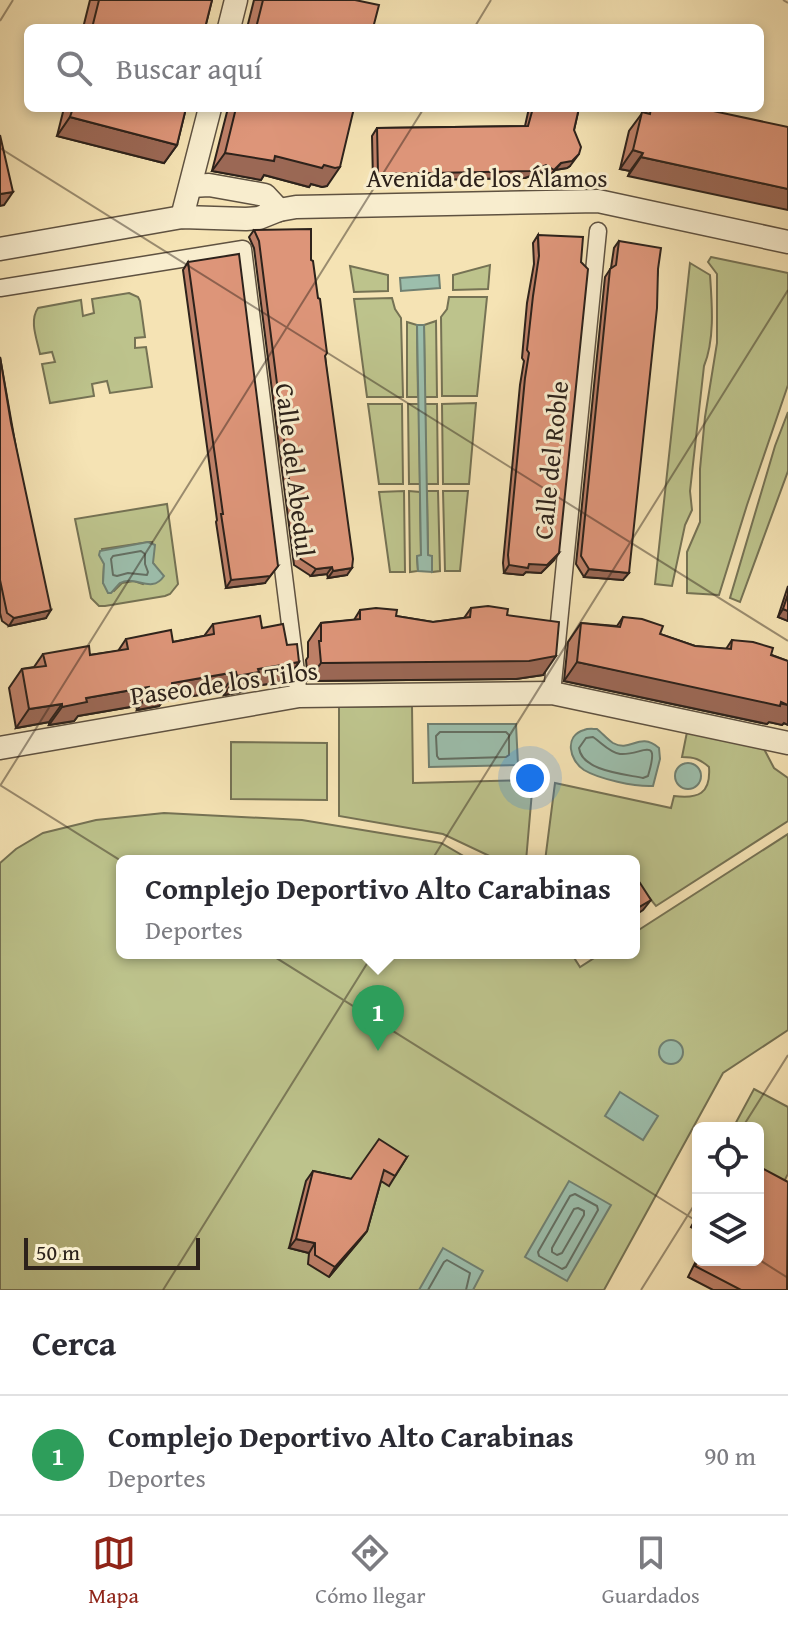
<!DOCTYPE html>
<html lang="es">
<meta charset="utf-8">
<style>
body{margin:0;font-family:"Gentium Book Plus",serif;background:#f2f2f3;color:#2b2b33}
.controls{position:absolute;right:24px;bottom:24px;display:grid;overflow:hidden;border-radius:12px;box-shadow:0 4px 12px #0003}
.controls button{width:72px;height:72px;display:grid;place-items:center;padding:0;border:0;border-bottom:2px solid #e1e1e2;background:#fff;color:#2b2b33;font:40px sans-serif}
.scale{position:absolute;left:24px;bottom:20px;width:176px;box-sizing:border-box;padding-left:8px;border:4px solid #2d221b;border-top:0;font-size:22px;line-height:28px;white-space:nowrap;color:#2d221b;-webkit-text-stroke:6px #f8edce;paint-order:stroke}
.you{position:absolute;left:530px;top:778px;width:28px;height:28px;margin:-20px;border:6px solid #fff;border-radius:50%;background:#1a73e8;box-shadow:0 0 0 12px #1a73e833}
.badge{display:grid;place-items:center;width:52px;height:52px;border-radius:50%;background:#8f2418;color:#fff;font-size:26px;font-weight:700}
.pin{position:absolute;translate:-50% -66px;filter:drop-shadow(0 2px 4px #0008)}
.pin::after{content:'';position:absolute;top:42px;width:28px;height:24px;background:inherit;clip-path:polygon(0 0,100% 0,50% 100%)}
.popup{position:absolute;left:116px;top:855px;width:524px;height:104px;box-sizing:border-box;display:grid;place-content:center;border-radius:12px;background:#fff;filter:drop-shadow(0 2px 6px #0005);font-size:26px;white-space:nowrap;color:#7c7c81}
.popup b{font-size:30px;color:#2b2b33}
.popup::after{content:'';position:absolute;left:50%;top:100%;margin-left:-16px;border:16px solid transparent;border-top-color:#fff}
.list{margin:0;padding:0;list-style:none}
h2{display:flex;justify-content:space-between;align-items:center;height:104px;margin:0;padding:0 32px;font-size:34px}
h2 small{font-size:26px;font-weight:400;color:#7c7c81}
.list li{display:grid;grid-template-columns:52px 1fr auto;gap:24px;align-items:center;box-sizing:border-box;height:120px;padding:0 32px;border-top:2px solid #e1e1e2}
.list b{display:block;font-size:30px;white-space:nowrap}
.list p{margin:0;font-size:26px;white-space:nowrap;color:#7c7c81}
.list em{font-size:26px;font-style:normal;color:#7c7c81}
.icon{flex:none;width:44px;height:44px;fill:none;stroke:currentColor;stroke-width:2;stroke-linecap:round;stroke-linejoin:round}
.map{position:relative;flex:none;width:788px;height:1290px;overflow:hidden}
.search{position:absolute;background:#fff;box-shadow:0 4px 12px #0003;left:24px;right:24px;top:24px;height:88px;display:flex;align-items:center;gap:20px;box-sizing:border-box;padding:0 28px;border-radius:12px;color:#7c7c81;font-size:30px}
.sheet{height:224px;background:#fff}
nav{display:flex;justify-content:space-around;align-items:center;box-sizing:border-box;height:112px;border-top:2px solid #e1e1e2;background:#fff;font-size:22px;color:#7c7c81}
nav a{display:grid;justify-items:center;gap:4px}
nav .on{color:#8f2418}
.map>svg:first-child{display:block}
.green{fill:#bdc38c;stroke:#757254;stroke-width:2;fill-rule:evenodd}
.water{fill:#9cbeac;stroke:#708072;stroke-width:2}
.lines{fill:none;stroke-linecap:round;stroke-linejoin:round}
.shore{stroke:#647064;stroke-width:2}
.pedestrian-casing{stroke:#5f5241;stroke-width:19}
.minor-casing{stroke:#5f5241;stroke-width:25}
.pedestrian{stroke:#f8edce;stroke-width:16}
.minor{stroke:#f8edce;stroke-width:22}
.wall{fill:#be8068;stroke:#2d221b;stroke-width:2}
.shaded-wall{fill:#9b6855;stroke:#2d221b;stroke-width:2}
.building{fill:#dd9579;stroke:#2d221b;stroke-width:2}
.ticks{fill:none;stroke:#2d221b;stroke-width:2;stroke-opacity:0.45}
.labels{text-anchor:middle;stroke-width:6;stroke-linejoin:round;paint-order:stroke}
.street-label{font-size:26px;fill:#2d221b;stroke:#f8edce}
</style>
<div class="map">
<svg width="788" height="1290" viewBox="0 0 788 1290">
<rect width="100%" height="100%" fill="#f5e3b4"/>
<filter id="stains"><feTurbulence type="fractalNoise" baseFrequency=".0025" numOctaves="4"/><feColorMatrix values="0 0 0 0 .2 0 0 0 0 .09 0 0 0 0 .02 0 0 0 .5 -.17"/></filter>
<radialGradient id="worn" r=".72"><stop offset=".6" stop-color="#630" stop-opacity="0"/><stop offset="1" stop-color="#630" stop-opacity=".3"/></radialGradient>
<g class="green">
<path d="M 711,257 L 788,273 L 788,385 L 747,505 L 719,595 L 687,593 L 687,552 L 700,522 L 700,469 L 705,417 L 717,343 L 717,274 L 708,262 Z"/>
<path d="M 690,263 L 710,275 C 712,304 715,339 704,366 L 690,491 L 692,510 L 685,525 L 672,586 L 655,584 Z"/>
<path d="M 490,265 L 488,289 L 453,290 L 453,275 Z"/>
<path d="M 350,266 L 388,275 L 388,291 L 354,292 Z"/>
<path d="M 129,293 L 138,297 L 140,301 L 145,337 L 135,338 L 135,348 L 146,347 L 152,387 L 110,393 L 107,381 L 92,384 L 94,396 L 50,403 L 42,364 L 55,362 L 52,352 L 40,354 C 37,339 29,321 38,308 L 81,300 L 83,316 L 94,313 L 92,299 Z"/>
<path d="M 449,297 L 487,297 L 477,396 L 442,396 L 441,317 L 447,309 Z"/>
<path d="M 392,298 L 395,309 L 401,318 L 403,397 L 367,397 L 354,299 Z"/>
<path d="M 436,321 L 437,397 L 425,397 L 424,325 Z"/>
<path d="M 407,322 L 417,325 L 418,397 L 407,397 Z"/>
<path d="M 476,403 L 469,484 L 443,484 L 442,404 Z"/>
<path d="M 368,404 L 402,404 L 403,484 L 379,484 Z"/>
<path d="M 408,404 L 419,404 L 420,484 L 409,484 Z"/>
<path d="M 425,404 L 437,404 L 438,484 L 426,484 Z"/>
<path d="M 788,412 L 788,471 L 740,602 L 730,598 L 775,446 Z"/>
<path d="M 404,491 L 405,572 L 390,572 L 379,492 Z"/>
<path d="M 409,491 L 420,492 L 421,556 L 417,557 L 418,571 L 410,572 Z"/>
<path d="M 427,491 L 438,491 L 440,571 L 432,572 L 432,556 L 428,556 Z"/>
<path d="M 443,491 L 468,491 L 460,571 L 445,571 Z"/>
<path d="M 167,504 L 178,584 L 170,594 L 165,596 L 105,606 L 99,606 L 91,598 L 75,519 ZM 149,542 L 152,542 L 153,563 L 158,570 L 143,584 L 134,581 L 122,583 L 114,591 L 103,583 L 104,564 L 102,549 Z"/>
<path d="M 412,706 L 413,783 L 533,780 L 526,861 L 500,861 L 443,834 L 339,816 L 339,707 Z"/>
<path d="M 687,732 L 764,749 L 774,768 L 788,778 L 788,821 L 656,906 L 638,884 L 634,883 L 634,861 L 545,861 L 555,783 L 671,808 L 674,796 C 698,799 711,794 709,767 C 700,759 694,757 682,757 Z"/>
<path d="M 231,742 L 327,743 L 327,800 L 231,799 Z"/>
<path d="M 164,813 L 302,820 L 441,843 L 472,861 L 122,861 L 122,953 L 571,953 L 580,967 L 602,953 L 634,953 L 634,933 L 788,834 L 788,1030 L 723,1073 L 604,1290 L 0,1290 L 0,863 L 16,849 L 43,833 L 96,820 Z"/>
<path d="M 754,1089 L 788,1107 L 788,1174 L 781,1187 L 758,1175 L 758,1128 L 733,1128 Z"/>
</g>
<g class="water">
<path d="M 439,275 L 440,288 L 401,291 L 400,278 Z"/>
<path d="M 417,325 L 424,325 L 428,555 L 432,556 L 432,572 L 418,571 L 417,556 L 421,555 Z"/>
<path d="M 148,542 L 155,545 L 153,563 L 164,576 C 151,595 135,574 120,583 C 117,586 114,590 111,593 L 108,593 L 103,583 L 104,564 L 99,555 L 100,551 Z"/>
<path d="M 428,724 L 516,724 L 518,765 L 429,767 Z"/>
<path d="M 597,729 C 602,733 608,740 613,743 C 631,753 639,731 659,748 L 660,759 L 653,786 C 635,787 599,779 584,770 C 569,760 564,736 584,730 C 588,728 593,729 597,729 Z"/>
<circle cx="688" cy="776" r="13"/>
<circle cx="671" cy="1052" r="12"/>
<path d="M 620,1092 L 658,1116 L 643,1140 L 605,1116 Z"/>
<path d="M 569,1181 L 611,1205 L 567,1281 L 525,1257 Z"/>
<path d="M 443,1248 L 483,1271 L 473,1290 L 419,1290 Z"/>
</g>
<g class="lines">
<g class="shore">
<path d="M 141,551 L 145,554 L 145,564 L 148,572 L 147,575 L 128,573 L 117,576 L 113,575 L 111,559 L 113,556 Z"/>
<path d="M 440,732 L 506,732 L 509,735 L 509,755 L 506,757 L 439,759 L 437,756 L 436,736 Z"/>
<path d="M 593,737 C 602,743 609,752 620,754 C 642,756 661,733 648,776 L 643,778 C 624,774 582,771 579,748 L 586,738 Z"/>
<path d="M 575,1194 L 597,1206 L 598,1210 L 566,1267 L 562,1269 L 539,1256 L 538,1252 L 570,1196 Z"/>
<path d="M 578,1208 L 584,1211 L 584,1215 L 562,1253 L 557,1255 L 552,1252 L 552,1248 L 574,1209 Z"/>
<path d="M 428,1290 L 444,1262 L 447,1260 L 470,1273 L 466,1290"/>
</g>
<g class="pedestrian-casing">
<g id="pedestrian">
<path d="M 0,288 L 243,249 L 299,696"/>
<path d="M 552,693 L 598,231"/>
</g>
</g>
<g class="minor-casing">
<g id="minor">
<path d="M 229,28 L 236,0"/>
<path d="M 191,186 L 209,185 L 265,195 L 279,210"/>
<path d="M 182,217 L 210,108"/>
<path d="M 0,249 L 182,217 L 246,219 L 259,218 L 279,210 L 296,207 L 598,201 L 788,242"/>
<path d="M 0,748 L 299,696 L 552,693 L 788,743"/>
</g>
</g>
<use href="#pedestrian" class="pedestrian"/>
<use href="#minor" class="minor"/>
</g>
<g class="wall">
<path d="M 90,0 L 212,0 L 205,28 L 83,28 Z"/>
<path d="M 254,0 L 355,0 L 373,28 L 247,28 Z"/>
<path d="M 64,108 L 186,108 L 177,145 L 164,163 L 57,136 Z"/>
<path d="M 228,108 L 354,108 L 327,186 L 322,187 L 311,184 L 309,187 L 264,175 L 261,180 L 212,171 Z"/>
<path d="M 529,108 L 579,108 L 574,130 L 570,166 L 567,168 L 555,170 L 548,178 L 541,172 L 525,178 L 373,181 L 372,136 L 377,128 L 525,126 Z"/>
<path d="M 646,108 L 708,108 L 628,176 L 630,171 L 620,169 L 629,131 Z"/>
<path d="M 254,230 L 311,260 L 325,356 L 347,575 L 328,578 L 327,574 L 311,576 L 294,565 L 254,248 L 249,237 Z"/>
<path d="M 538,235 L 554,560 L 541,573 L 526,572 L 523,575 L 504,573 L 503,563 L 520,385 L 524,361 L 522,358 L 527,303 L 534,264 L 533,243 Z"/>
<path d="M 619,241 L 658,269 L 623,580 L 584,577 L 576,564 L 605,277 L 611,268 L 614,248 Z"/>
<path d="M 188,262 L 265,583 L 226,588 L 216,522 L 217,520 L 183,270 Z"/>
<path d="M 0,357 L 46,618 L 9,626 L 2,621 L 0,613 Z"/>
<path d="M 788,586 L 788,621 L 778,617 Z"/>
<path d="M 471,608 L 507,615 L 543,675 L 516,679 L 308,681 L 306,660 L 308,657 L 308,642 L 321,623 L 354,620 L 360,610 L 433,622 L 464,618 Z"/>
<path d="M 623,617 L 660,634 L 695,646 L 726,649 L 732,640 L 788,661 L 788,725 L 784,723 L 782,725 L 769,722 L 767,724 L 564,681 L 568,642 L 581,623 L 617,626 Z"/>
<path d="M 213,624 L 262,628 L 287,645 L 299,662 L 286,681 L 249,687 L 246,691 L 224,695 L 223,691 L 163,701 L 159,706 L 137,710 L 136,706 L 78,716 L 74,721 L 49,725 L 49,722 L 16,728 L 9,688 L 22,669 L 34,667 L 43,654 L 90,655 L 118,651 L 126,639 L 173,642 L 204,636 Z"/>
<path d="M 407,1157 L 389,1186 L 381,1181 L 367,1231 L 329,1277 L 308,1264 L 309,1253 L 289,1248 L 306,1181 L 313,1171 L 351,1179 Z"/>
<path d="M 788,1182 L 788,1290 L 713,1290 L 688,1277 L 698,1257 L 698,1260 Z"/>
<path d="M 698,1214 L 698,1231 L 691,1227 Z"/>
</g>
<g class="shaded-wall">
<path d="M 70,117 L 177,145 L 164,163 L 57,136 Z"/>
<path d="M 633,150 L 643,153 L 630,171 L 620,169 Z"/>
<path d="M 225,153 L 275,156 L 340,167 L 327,186 L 322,187 L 311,184 L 309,187 L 264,175 L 261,180 L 212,171 Z"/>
<path d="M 579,154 L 570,166 L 567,168 L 555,170 L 548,178 L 561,163 Z"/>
<path d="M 641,157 L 788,189 L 788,210 L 628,176 Z"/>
<path d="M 546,165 L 541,172 L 525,178 L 373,181 L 378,174 Z"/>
<path d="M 13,192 L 4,205 L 0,206 L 0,194 Z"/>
<path d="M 559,553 L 554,560 L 541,573 L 526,572 L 523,575 L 504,573 L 509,565 L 529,564 Z"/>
<path d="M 278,566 L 265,583 L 226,588 L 231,580 Z"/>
<path d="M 332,567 L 327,574 L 311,576 L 316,569 Z"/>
<path d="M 352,568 L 347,575 L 328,578 L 333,571 Z"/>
<path d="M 589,569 L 629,573 L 623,580 L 584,577 Z"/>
<path d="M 783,609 L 788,611 L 788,621 L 778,617 Z"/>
<path d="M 51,610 L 46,618 L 9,626 L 14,618 Z"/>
<path d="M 556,656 L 543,675 L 516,679 L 308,681 L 321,663 Z"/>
<path d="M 299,662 L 286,681 L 249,687 L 246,691 L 224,695 L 237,676 L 258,669 Z"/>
<path d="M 577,662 L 788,705 L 788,725 L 784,723 L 782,725 L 769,722 L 767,724 L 564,681 Z"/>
<path d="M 236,672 L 223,691 L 163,701 L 159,706 L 137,710 L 150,691 L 172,683 Z"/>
<path d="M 149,687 L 136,706 L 78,716 L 74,721 L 49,725 L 62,707 L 86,698 Z"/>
<path d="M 62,704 L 49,722 L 16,728 L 29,709 Z"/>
<path d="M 651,900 L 643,910 L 634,916 L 634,910 Z"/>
<path d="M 367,1231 L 360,1240 L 329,1277 L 335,1267 Z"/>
<path d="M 296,1239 L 315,1243 L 309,1253 L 289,1248 Z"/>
</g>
<g class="building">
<path d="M 99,0 L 212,0 L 205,28 L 92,28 Z"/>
<path d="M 263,0 L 355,0 L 379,5 L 373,28 L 256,28 Z"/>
<path d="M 73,108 L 186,108 L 177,145 L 70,117 Z"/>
<path d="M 236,108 L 354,108 L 340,167 L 335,168 L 324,165 L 322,168 L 275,156 L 274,161 L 225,153 Z"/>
<path d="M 533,108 L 579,108 L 574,130 L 581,147 L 579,154 L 572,161 L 561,163 L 554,170 L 546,165 L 530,171 L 378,174 L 377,128 L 528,126 Z"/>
<path d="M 651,108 L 708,108 L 713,109 L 713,111 L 788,127 L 788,189 L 641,157 L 643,153 L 633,150 L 642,112 L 650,114 Z"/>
<path d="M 0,135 L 13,192 L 0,194 Z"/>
<path d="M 311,229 L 311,260 L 313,261 L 318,298 L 320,299 L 327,353 L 325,356 L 353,559 L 352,568 L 333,571 L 332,567 L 316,569 L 299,558 L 259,241 L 254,230 Z"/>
<path d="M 538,235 L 583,237 L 581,262 L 588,269 L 559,553 L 547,565 L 529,564 L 528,568 L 509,565 L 508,555 L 525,378 L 529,353 L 527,350 L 533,296 L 539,256 Z"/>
<path d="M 619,241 L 661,248 L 658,269 L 657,308 L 629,573 L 589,569 L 581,556 L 610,269 L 616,265 Z"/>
<path d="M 239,254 L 278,566 L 270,576 L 231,580 L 221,514 L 223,514 L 188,262 Z"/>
<path d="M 0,357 L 11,423 L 51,610 L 14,618 L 7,613 L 0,580 Z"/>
<path d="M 788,594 L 788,611 L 783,609 Z"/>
<path d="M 488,606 L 508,609 L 507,615 L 559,622 L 556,656 L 529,661 L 321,663 L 319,641 L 321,641 L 321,623 L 360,619 L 360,610 L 376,608 L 397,610 L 396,616 L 433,622 L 470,617 L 471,608 Z"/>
<path d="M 260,616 L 262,628 L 283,624 L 287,645 L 297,644 L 299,662 L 258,669 L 259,672 L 237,676 L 236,672 L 172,683 L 172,687 L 150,691 L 149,687 L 86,698 L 87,702 L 62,707 L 62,704 L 29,709 L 22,669 L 46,666 L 43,654 L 89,646 L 90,655 L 128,649 L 126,639 L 171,630 L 173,642 L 214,634 L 213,624 Z"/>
<path d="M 623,617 L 642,619 L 663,626 L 660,634 L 695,646 L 731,649 L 732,640 L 753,642 L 773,648 L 771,655 L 788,661 L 788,705 L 781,702 L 780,706 L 577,662 L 581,623 L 620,627 Z"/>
<path d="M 640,883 L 651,900 L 634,910 L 634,887 Z"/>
<path d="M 379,1139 L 407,1157 L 395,1176 L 384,1170 L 367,1231 L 335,1267 L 315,1255 L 315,1243 L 296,1239 L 313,1171 L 351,1179 Z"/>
<path d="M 758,1166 L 788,1182 L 787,1290 L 741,1290 L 695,1266 L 698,1260 L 758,1260 Z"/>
</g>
<path class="ticks" d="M 783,0 L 788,3M 0,21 L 13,0M 474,28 L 491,0M 0,148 L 788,641M 0,785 L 698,1222M 0,786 L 424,108M 742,1128 L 788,1055M 758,1259 L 788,1278M 163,1290 L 788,290M 641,1290 L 698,1199"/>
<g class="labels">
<g class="street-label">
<text x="487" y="187">Avenida de los Álamos</text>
<text transform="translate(551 460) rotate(-84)" y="9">Calle del Roble</text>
<text transform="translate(295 470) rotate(83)" y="9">Calle del Abedul</text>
<text transform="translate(224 683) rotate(-8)" y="9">Paseo de los Tilos</text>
</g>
</g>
<rect width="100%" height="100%" filter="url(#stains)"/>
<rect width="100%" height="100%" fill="url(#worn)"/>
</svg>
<div class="controls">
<button><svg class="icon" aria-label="locate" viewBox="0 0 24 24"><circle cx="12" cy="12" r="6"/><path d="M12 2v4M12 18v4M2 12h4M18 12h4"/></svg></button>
<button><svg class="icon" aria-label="layers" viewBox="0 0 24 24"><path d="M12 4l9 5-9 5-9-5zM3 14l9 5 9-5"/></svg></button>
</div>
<div class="scale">50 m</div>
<div class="you"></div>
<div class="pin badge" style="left:378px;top:1051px;background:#2e9e5b">1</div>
<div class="popup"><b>Complejo Deportivo Alto Carabinas</b>Deportes</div>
<div class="search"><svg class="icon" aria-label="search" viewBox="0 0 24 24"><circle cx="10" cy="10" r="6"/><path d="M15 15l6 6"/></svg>Buscar aquí</div>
</div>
<section class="sheet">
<h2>Cerca<small></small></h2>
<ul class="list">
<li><span class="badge" style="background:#2e9e5b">1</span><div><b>Complejo Deportivo Alto Carabinas</b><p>Deportes</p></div><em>90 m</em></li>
</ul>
</section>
<nav>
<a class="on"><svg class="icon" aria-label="map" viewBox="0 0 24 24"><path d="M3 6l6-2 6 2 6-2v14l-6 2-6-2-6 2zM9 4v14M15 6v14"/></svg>Mapa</a>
<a><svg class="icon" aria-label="directions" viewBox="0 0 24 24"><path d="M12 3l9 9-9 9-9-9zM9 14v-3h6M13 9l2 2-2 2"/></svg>Cómo llegar</a>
<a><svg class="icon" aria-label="saved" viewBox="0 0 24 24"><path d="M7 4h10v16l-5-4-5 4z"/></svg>Guardados</a>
</nav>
